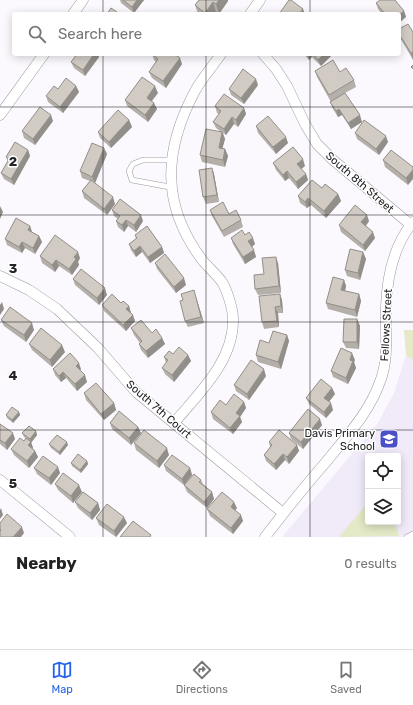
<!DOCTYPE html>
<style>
body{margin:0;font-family:Rubik,sans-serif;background:#f2f2f2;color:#222}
.controls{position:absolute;right:12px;bottom:12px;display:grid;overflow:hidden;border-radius:4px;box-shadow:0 2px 10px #0003}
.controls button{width:36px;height:36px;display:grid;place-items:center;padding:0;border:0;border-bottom:1px solid #e0e0e0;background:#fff;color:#222;font:20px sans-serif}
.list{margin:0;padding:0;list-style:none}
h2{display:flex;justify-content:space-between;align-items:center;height:52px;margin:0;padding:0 16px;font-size:17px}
h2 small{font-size:13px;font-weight:400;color:#767676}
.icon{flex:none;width:22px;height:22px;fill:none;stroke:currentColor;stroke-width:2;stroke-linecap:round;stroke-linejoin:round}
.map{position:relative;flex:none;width:413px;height:537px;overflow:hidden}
.search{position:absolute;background:#fff;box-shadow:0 2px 10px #0003;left:12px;right:12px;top:12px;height:44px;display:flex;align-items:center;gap:10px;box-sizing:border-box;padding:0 14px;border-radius:4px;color:#767676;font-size:15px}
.sheet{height:112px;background:#fff}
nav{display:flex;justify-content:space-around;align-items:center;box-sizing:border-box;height:56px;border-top:1px solid #e0e0e0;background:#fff;font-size:11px;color:#767676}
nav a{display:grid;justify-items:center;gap:2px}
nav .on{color:#2563eb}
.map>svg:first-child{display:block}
.built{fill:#f0eaf9;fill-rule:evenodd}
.green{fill:#e4e9c8}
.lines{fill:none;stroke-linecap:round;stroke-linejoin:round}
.lane-casing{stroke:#9b989f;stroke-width:6}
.street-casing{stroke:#9b989f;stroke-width:11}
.lane{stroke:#fff;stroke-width:5}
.street{stroke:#fff;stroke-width:10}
.wall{fill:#b4afa9}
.shaded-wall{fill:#928e89}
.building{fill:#d1cbc4;stroke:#928e89}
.grid{fill:none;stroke:#232225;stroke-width:1;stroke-opacity:0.55}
.labels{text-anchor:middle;stroke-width:3;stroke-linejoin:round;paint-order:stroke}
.street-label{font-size:11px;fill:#232225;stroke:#fff}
.poi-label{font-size:11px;fill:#232225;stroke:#fff;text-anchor:end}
.grid-label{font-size:13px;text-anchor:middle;font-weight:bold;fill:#232225;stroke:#fff;stroke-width:3;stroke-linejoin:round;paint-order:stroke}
</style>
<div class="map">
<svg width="413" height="537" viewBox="0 0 413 537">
<rect width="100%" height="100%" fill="#fbf9fe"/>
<path class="built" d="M 406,355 L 413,360 L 413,537 L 282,537 L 378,423 L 394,393 ZM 368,456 L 398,456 L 398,522 L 368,522 Z"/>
<g class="green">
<path d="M 404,330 L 413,330 L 413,360 L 406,355 Z"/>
<path d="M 365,506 L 368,506 L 368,522 L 395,522 L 399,536 L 339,537 Z"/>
</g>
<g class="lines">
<g class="lane-casing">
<g id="lane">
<path d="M 170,187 L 132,180 L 129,171 L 133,164 L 143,160 L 171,160"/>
<path d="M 407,537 L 413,534"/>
</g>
</g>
<g class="street-casing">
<g id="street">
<path d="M 73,14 L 83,0"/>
<path d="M 250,14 L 260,0"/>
<path d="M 263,54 L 276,69 L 287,86 L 305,124 L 317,144 L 333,160 L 411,225"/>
<path d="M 0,115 L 44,54"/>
<path d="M 0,276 L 29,290 L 57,309 L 98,348 L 136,392 L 283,513"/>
<path d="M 174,423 C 199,393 234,361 233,319 C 233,309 227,290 222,282 C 216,274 209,268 203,261 C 161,206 163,151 195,91 C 202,78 213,66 221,54"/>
<path d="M 0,480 L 70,537"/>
<path d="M 265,537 C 285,511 305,486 326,462 C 347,436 370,412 381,379 C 389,356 385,332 386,307 C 387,278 394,245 413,222"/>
</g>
</g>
<use href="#lane" class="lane"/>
<use href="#street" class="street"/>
</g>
<g class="wall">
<path d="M 120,0 L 144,0 L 134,13 L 121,3 Z"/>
<path d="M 199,0 L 228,0 L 228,1 L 219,14 L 216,12 L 214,14 L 198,14 L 195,5 Z"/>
<path d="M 376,3 L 404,11 L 406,17 L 399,14 L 382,14 L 378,9 Z"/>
<path d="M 399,29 L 413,32 L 413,60 L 399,36 Z"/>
<path d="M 77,54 L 98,54 L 99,57 L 85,76 L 74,68 L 71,62 Z"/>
<path d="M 152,54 L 182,64 L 166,88 L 152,78 L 149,72 L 156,62 L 154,60 Z"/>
<path d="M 304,54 L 333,54 L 321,66 L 312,57 L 309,60 Z"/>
<path d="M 315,71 L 340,72 L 354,80 L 356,87 L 345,93 L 362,122 L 351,129 L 342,115 L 338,117 L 333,109 L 330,102 L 331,102 L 317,77 Z"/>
<path d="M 258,85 L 244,104 L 231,95 L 229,89 Z"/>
<path d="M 76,86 L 79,92 L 63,113 L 48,102 L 46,96 L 58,89 Z"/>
<path d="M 158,93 L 152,101 L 157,109 L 148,122 L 127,106 L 125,100 Z"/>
<path d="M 215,106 L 244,108 L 246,114 L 238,127 L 234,124 L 226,135 L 223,133 L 225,139 L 222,148 L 225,149 L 228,156 L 225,167 L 202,162 L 200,155 L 221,132 L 216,128 L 213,122 L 219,114 L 217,113 Z"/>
<path d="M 129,120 L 132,127 L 111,148 L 100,138 L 98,132 Z"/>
<path d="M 53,121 L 35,145 L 24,138 L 22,131 Z"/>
<path d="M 256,126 L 288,143 L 276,154 L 258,133 Z"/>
<path d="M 355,133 L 388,142 L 379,155 L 357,139 Z"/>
<path d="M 104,148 L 107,154 L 95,183 L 115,204 L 107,215 L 84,198 L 82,191 L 90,181 L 82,178 L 80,171 Z"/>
<path d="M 28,150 L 30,156 L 14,185 L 4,179 L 1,173 L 8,162 L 6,157 Z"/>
<path d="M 383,160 L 413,167 L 408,185 L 385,167 Z"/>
<path d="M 273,163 L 305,166 L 301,169 L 306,174 L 308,180 L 298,189 L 289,178 L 285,181 L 276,170 Z"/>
<path d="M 212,168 L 214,174 L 219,202 L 206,204 L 203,197 Z"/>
<path d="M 322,188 L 338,194 L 341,201 L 326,218 L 311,205 L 307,208 L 300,203 L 298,196 Z"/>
<path d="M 112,210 L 143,221 L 136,232 L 128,226 L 124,232 L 118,227 L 116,221 L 118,219 L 114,216 Z"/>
<path d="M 210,210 L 229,214 L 241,220 L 243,227 L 224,237 L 212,216 Z"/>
<path d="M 369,221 L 366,226 L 375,238 L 365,251 L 341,232 L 339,225 Z"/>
<path d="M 30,226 L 32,232 L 39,236 L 42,242 L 35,254 L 25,248 L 22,253 L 7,245 L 5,239 Z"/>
<path d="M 135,235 L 162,247 L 164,253 L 150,263 L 142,252 L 136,257 L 131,250 L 129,244 L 136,239 Z"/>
<path d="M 245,235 L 255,244 L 252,247 L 256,257 L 245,264 L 233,244 L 231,238 Z"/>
<path d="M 363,252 L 366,259 L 360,280 L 347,276 L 345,270 Z"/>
<path d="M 40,256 L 80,258 L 78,262 L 79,265 L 72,275 L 59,266 L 55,272 L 42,263 Z"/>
<path d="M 155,263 L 186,285 L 176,293 L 157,269 Z"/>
<path d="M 278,263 L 281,293 L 258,295 L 255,289 L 264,274 Z"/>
<path d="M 73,279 L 107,295 L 99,305 L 75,285 Z"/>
<path d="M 344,280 L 346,286 L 345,291 L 359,294 L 361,301 L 357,317 L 328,309 L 326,303 Z"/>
<path d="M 280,294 L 282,300 L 283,313 L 278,313 L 279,327 L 264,329 L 262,322 Z"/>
<path d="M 196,297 L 204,323 L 188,327 L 185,321 L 183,300 Z"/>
<path d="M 121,303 L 129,306 L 131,313 L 135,321 L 126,331 L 104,311 L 102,305 Z"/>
<path d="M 357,319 L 360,326 L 359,349 L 346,348 L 343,342 Z"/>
<path d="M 1,320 L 34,330 L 26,342 L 4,326 Z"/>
<path d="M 131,328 L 152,333 L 162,338 L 165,344 L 148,358 L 141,350 L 139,344 L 140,343 L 134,335 Z"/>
<path d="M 287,335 L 289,341 L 281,369 L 258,362 L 256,355 L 269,343 Z"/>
<path d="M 29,344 L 65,352 L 52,367 L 32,350 Z"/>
<path d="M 173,354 L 188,355 L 191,361 L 174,382 L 165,374 L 162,368 L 166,363 L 164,357 Z"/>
<path d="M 355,360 L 354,362 L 356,368 L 348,384 L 333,377 L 331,371 Z"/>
<path d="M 53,369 L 81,369 L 80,370 L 87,382 L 77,391 L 66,378 L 61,382 L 55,375 Z"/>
<path d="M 266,376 L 249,400 L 236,391 L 234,385 Z"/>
<path d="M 332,388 L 335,394 L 329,402 L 333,410 L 326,418 L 309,404 L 306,398 Z"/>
<path d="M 84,393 L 114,403 L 116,410 L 104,420 L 86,400 Z"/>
<path d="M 244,402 L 246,408 L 240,417 L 242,422 L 233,434 L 213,419 L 211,412 L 226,405 Z"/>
<path d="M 19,412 L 20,415 L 13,423 L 7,418 L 6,415 Z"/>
<path d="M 110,423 L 138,427 L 141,433 L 131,445 L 112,429 Z"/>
<path d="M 0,424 L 15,439 L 7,450 L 0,444 Z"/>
<path d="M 322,425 L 303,449 L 291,439 L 289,433 Z"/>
<path d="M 36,431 L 37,435 L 31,442 L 33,448 L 33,449 L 35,451 L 38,457 L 29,468 L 14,455 L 11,449 L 24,441 L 26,438 L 24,437 L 22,433 Z"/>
<path d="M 269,442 L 297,445 L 299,451 L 289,464 L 285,460 L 276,470 L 266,461 L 264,455 L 270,447 Z"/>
<path d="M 134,443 L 169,455 L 159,468 L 136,450 Z"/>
<path d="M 49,444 L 68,445 L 60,455 L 51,448 Z"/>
<path d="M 87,461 L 88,464 L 81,473 L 72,466 L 71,463 Z"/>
<path d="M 164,465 L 190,468 L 192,475 L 184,485 L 166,471 Z"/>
<path d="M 34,468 L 60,473 L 51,485 L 37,474 Z"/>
<path d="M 201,480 L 203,484 L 212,492 L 214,499 L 207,508 L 187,492 L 184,485 Z"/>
<path d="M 55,484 L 82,492 L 73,503 L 58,490 Z"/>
<path d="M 75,502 L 98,503 L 100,510 L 92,520 L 78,508 Z"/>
<path d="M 237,508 L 235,510 L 243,521 L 233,534 L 210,516 L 207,509 Z"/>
<path d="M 96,518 L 127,523 L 116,537 L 99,525 Z"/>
</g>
<g class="shaded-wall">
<path d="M 137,0 L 144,0 L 134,13 L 132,7 Z"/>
<path d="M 219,0 L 228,0 L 228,1 L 219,14 L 216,4 Z"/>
<path d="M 213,2 L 216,12 L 214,14 L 205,14 L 205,13 Z"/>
<path d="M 303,9 L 305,14 L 299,14 Z"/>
<path d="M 404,11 L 406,17 L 399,23 L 399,15 Z"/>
<path d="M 413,52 L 413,60 L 411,53 Z"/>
<path d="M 94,54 L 98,54 L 99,57 L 85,76 L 83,70 Z"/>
<path d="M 307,54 L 311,54 L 312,57 L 309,60 Z"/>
<path d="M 324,54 L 333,54 L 321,66 L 318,60 Z"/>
<path d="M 180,58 L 182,64 L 166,88 L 163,81 Z"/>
<path d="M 256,79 L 258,85 L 244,104 L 241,98 Z"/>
<path d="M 76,86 L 79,92 L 63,113 L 60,107 Z"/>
<path d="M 155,86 L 158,93 L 149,104 L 147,98 Z"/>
<path d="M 154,103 L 157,109 L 148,122 L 145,115 Z"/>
<path d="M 244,108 L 246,114 L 238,127 L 236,120 Z"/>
<path d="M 339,109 L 342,115 L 338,117 L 336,111 Z"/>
<path d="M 51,115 L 53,121 L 35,145 L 33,139 Z"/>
<path d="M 360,115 L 362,122 L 351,129 L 348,123 Z"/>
<path d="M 232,117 L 234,124 L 226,135 L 224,129 Z"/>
<path d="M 129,120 L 132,127 L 111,148 L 109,142 Z"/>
<path d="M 222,132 L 225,139 L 221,154 L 219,148 Z"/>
<path d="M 386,136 L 388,142 L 379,155 L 376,149 Z"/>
<path d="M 286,137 L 288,143 L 276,154 L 273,147 Z"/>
<path d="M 104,148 L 107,154 L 95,183 L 92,177 Z"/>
<path d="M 225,149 L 228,156 L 225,167 L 223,160 Z"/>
<path d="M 28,150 L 30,156 L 14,185 L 11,179 Z"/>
<path d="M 303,159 L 305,166 L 300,170 L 297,164 Z"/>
<path d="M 212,168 L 214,174 L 219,202 L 217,195 Z"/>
<path d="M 413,170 L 413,179 L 408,185 L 406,178 Z"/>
<path d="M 287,171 L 289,178 L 285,181 L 283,175 Z"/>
<path d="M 306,174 L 308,180 L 298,189 L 296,182 Z"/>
<path d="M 338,194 L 341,201 L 326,218 L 324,211 Z"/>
<path d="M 113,197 L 115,204 L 107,215 L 104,209 Z"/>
<path d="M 308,198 L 311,205 L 307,208 L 305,202 Z"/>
<path d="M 0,206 L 3,212 L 0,219 Z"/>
<path d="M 141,215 L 143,221 L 136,232 L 134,225 Z"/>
<path d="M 367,215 L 369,221 L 363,229 L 361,222 Z"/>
<path d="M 126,220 L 128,226 L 124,232 L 122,225 Z"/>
<path d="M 30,226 L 32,232 L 28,230 Z"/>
<path d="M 373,232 L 375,238 L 365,251 L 363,245 Z"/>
<path d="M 39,236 L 42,242 L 35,254 L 33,248 Z"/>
<path d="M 253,238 L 255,244 L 250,248 L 248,241 Z"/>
<path d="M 22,242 L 25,248 L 22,253 L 19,247 Z"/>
<path d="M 140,246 L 142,252 L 136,257 L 134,251 Z"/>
<path d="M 162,247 L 164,253 L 150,263 L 148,257 Z"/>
<path d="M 254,250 L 256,257 L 245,264 L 243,257 Z"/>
<path d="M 78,252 L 80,258 L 78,262 L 79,265 L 72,275 L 69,269 L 74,257 Z"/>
<path d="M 363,252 L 366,259 L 360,280 L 358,273 Z"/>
<path d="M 276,257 L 278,263 L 281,293 L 279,286 Z"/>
<path d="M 56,260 L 59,266 L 55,272 L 52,265 Z"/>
<path d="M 184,278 L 186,285 L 176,293 L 174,287 Z"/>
<path d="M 344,280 L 346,286 L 344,296 L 341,290 Z"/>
<path d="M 105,288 L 107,295 L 99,305 L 97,298 Z"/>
<path d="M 194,290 L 196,297 L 204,323 L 201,317 Z"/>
<path d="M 280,294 L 282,300 L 283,313 L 281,306 Z"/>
<path d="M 359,294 L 361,301 L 357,317 L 355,310 Z"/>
<path d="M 2,302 L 4,309 L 0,315 L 0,305 Z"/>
<path d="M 129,306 L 131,313 L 129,315 L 126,309 Z"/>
<path d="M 275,307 L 278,313 L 279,327 L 277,321 Z"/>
<path d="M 133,315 L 135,321 L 126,331 L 123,325 Z"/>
<path d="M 357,319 L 360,326 L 359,349 L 357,342 Z"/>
<path d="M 32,323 L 34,330 L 26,342 L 24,335 Z"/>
<path d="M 287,335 L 289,341 L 281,369 L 278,362 Z"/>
<path d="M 162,338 L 165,344 L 148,358 L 146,351 Z"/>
<path d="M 62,345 L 65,352 L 52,367 L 50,360 Z"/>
<path d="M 352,353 L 355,360 L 354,362 L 356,368 L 348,384 L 346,378 L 350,360 Z"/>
<path d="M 188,355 L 191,361 L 174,382 L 172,375 Z"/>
<path d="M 79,363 L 81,369 L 78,372 L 76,366 Z"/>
<path d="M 264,369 L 266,376 L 249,400 L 247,394 Z"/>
<path d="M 63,372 L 66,378 L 61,382 L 59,376 Z"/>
<path d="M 85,375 L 87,382 L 77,391 L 75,384 Z"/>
<path d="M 332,388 L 335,394 L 327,404 L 324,398 Z"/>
<path d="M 244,402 L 246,408 L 240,417 L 242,422 L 233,434 L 230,428 L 236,413 Z"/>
<path d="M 114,403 L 116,410 L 104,420 L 101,414 Z"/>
<path d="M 331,403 L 333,410 L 326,418 L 324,412 Z"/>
<path d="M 19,412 L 20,415 L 13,423 L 12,420 Z"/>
<path d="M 320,419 L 322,425 L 303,449 L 301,442 Z"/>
<path d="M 138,427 L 141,433 L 131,445 L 129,438 Z"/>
<path d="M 36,431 L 37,435 L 31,443 L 30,439 Z"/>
<path d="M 13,433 L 15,439 L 7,450 L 5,443 Z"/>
<path d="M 31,442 L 33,448 L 31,452 L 28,445 Z"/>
<path d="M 67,442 L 68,445 L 60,455 L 59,452 Z"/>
<path d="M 297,445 L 299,451 L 289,464 L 287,457 Z"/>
<path d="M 167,448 L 169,455 L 159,468 L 157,461 Z"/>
<path d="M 35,451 L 38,457 L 29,468 L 27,461 Z"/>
<path d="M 283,454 L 285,460 L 276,470 L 274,464 Z"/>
<path d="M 87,461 L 88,464 L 81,473 L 80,470 Z"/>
<path d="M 58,467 L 60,473 L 51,485 L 49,478 Z"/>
<path d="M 190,468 L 192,475 L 184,485 L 182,479 Z"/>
<path d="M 79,485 L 82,492 L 73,503 L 71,496 Z"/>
<path d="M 212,492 L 214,499 L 207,508 L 204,502 Z"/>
<path d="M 234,502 L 237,508 L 233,513 L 231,507 Z"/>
<path d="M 98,503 L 100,510 L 92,520 L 90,513 Z"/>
<path d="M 1,508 L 3,515 L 0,519 L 0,510 Z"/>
<path d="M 241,515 L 243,521 L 233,534 L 231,528 Z"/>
<path d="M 124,517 L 127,523 L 116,537 L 114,531 Z"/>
<path d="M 22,527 L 24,533 L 21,537 L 13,537 Z"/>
</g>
<g class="building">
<path d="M 123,0 L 137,0 L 132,7 Z"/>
<path d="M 199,0 L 219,0 L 216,4 L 213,2 L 205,13 L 195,5 Z"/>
<path d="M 289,0 L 291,0 L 303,9 L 299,14 L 279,14 Z"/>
<path d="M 380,0 L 395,0 L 404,11 L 399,15 L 399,14 L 385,14 L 376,3 Z"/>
<path d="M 111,8 L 120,14 L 107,14 Z"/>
<path d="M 408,24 L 413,32 L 413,52 L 411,53 L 399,34 L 399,29 Z"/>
<path d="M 77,54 L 94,54 L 83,70 L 71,62 Z"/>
<path d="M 152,54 L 174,54 L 180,58 L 163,81 L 149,72 L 158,59 Z"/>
<path d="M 313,54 L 324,54 L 318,60 Z"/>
<path d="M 333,60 L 340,72 L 346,68 L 354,80 L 329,95 L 315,71 Z"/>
<path d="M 413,65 L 413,69 L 411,67 Z"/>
<path d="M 243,69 L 256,79 L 241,98 L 229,89 Z"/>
<path d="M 142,77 L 155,86 L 147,98 L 154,103 L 145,115 L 125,100 Z"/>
<path d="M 66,78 L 76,86 L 60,107 L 46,96 L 54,86 L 58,89 Z"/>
<path d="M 345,93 L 360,115 L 348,123 L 339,109 L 336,111 L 330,102 Z"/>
<path d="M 224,94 L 244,108 L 236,120 L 232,117 L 224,129 L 213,122 L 221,111 L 215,106 Z"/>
<path d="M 40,107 L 51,115 L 33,139 L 22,131 Z"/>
<path d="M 118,110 L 129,120 L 109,142 L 98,132 Z"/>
<path d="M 268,116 L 286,137 L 273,147 L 256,126 Z"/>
<path d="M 364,120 L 386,136 L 376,149 L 355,133 Z"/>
<path d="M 206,129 L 222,132 L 219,148 L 225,149 L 223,160 L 200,155 Z"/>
<path d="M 15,142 L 28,150 L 11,179 L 1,173 L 9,159 L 6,157 Z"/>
<path d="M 92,143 L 104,148 L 92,177 L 80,171 Z"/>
<path d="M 293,147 L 303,159 L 297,164 L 306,174 L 296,182 L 287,171 L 283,175 L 273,163 Z"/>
<path d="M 391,150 L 413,167 L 413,170 L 406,178 L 383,160 Z"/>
<path d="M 212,168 L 217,195 L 203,197 L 199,170 Z"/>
<path d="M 91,180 L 113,197 L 104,209 L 82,191 Z"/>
<path d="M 312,180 L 322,188 L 325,184 L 338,194 L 324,211 L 308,198 L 305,202 L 298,196 Z"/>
<path d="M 120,199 L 141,215 L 134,225 L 126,220 L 122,225 L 116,221 L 120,216 L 112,210 Z"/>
<path d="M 223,202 L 229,214 L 236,210 L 241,220 L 222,231 L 210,210 Z"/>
<path d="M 355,205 L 367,215 L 361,222 L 373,232 L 363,245 L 339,225 Z"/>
<path d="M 16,218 L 30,226 L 28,230 L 39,236 L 33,248 L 22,242 L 19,247 L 5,239 Z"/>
<path d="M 147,226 L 162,247 L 148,257 L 140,246 L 134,251 L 129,244 L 137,238 L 135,235 Z"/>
<path d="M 242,230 L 245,235 L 249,232 L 253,238 L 248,241 L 254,250 L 243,257 L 231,238 Z"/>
<path d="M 55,235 L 78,252 L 74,257 L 76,259 L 69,269 L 56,260 L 52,265 L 40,256 Z"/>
<path d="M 350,249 L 363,252 L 358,273 L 345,270 Z"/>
<path d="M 165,254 L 184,278 L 174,287 L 155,263 Z"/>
<path d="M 276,257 L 279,286 L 255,289 L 254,275 L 264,274 L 262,258 Z"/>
<path d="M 81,269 L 105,288 L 97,298 L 73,279 Z"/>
<path d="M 333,277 L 344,280 L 341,290 L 359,294 L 355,310 L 326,303 Z"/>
<path d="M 194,290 L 201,317 L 185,321 L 180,301 L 183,300 L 181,294 Z"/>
<path d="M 112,294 L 121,303 L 123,301 L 129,306 L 126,309 L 133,315 L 123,325 L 102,305 Z"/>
<path d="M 280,294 L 281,306 L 275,307 L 277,321 L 262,322 L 259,296 Z"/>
<path d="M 10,307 L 32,323 L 24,335 L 1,320 Z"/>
<path d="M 344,319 L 357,319 L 357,342 L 343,342 Z"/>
<path d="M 141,320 L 152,333 L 156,329 L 162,338 L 146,351 L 139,344 L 142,341 L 131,328 Z"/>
<path d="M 41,328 L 62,345 L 50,360 L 29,344 Z"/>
<path d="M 273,331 L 287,335 L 278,362 L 256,355 L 260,340 L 269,343 Z"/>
<path d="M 179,347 L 188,355 L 172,375 L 162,368 L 168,360 L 164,357 L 169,351 L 173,354 Z"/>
<path d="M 341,348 L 352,353 L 350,360 L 353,361 L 346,378 L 331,371 Z"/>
<path d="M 70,353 L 79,363 L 76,366 L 85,375 L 75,384 L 63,372 L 59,376 L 53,369 Z"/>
<path d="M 251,360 L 264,369 L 247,394 L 234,385 Z"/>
<path d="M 321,379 L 332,388 L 324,398 L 331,403 L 324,412 L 306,398 Z"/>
<path d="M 96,383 L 114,403 L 101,414 L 84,393 Z"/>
<path d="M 234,394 L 244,402 L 236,413 L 240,416 L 230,428 L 211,412 L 220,400 L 226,405 Z"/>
<path d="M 12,407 L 19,412 L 12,420 L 6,415 Z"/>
<path d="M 308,409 L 320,419 L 301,442 L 289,433 Z"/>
<path d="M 119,411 L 138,427 L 129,438 L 110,423 Z"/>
<path d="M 0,424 L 13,433 L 5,443 L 0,440 Z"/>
<path d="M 29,426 L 36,431 L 30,439 L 22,433 Z"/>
<path d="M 144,430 L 167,448 L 157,461 L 134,443 Z"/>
<path d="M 279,430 L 297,445 L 287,457 L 283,454 L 274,464 L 264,455 L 272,445 L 269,442 Z"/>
<path d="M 57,435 L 67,442 L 59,452 L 49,444 Z"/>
<path d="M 20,438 L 24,441 L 26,438 L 31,442 L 28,445 L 35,451 L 27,461 L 11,449 Z"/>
<path d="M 78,454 L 87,461 L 80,470 L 71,463 Z"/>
<path d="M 172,455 L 190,468 L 182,479 L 164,465 Z"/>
<path d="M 43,456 L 58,467 L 49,478 L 34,468 Z"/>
<path d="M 63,473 L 79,485 L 71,496 L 55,484 Z"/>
<path d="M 194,474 L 201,480 L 199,482 L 212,492 L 204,502 L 184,485 Z"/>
<path d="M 83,492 L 98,503 L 90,513 L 75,502 Z"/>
<path d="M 222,492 L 234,502 L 231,507 L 241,515 L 231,528 L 207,509 Z"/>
<path d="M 107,504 L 124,517 L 114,531 L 96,518 Z"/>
<path d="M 7,514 L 22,527 L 13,537 L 0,537 L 0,531 L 1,530 L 0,529 L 0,523 Z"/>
<path d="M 133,521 L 151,535 L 150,537 L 120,537 Z"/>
</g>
<path class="grid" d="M 103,0 L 103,14M 206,0 L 206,14M 310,0 L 310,14M 103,54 L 103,537M 206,54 L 206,537M 310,54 L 310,537M 0,107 L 413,107M 0,215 L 413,215M 0,322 L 413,322M 0,430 L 413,430"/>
<defs>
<g id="school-square" transform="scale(1)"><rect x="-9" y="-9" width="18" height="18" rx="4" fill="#4c50c6" stroke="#fff"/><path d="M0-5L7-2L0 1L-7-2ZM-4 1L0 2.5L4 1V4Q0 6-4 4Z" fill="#fff"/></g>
</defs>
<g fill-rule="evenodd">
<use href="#school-square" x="389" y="439"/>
</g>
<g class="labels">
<g class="street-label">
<text transform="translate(360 182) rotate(41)" y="4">South 8th Street</text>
<text transform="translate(386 325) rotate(-87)" y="4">Fellows Street</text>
<text transform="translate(159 409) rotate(41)" y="4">South 7th Court</text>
</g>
<g class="poi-label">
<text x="375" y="437">Davis Primary<tspan x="375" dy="13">School</tspan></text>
</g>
</g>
<g class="grid-label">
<text x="13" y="166">2</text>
<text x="13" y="273">3</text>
<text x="13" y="380">4</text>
<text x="13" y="488">5</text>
</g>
</svg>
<div class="controls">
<button><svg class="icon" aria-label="locate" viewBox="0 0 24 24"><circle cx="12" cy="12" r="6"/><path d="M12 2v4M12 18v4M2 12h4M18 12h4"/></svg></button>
<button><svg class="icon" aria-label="layers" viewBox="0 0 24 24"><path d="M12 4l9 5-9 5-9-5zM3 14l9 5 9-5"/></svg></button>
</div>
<div class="search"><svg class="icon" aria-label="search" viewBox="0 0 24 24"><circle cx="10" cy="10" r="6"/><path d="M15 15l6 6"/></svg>Search here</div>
</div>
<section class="sheet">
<h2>Nearby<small>0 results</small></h2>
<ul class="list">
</ul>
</section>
<nav>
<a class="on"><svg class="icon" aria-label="map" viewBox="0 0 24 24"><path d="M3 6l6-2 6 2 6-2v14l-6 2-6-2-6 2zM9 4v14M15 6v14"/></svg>Map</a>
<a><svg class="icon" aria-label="directions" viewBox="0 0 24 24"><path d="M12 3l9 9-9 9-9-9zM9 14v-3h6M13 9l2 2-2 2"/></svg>Directions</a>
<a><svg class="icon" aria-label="saved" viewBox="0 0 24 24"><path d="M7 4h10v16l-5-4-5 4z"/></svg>Saved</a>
</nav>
